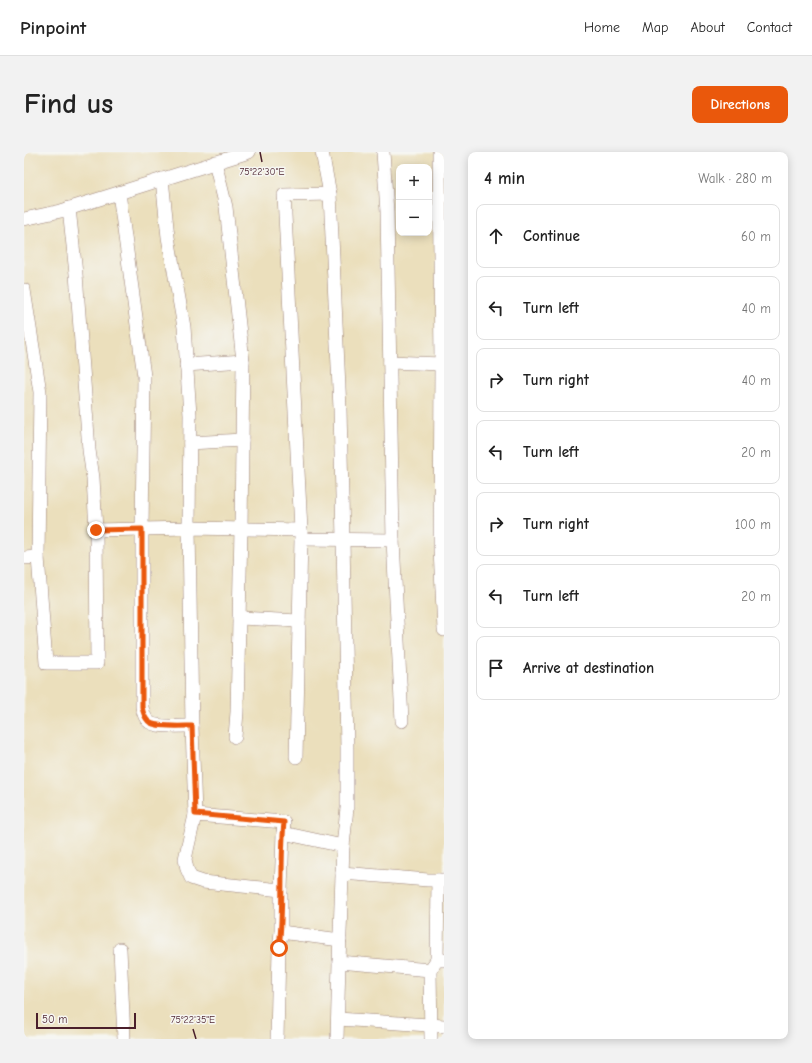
<!DOCTYPE html>
<meta charset="utf-8">
<style>
body{margin:0;font-family:"Comic Neue",sans-serif;background:#f2f2f2;color:#222}
.controls{position:absolute;right:12px;top:12px;display:grid;overflow:hidden;border-radius:8px;box-shadow:0 2px 10px #0003}
.controls button{width:36px;height:36px;display:grid;place-items:center;padding:0;border:0;border-bottom:1px solid #e0e0e0;background:#fff;color:#222;font:20px sans-serif}
.scale{position:absolute;left:12px;bottom:10px;width:100px;box-sizing:border-box;padding-left:4px;border:2px solid #4a1f2b;border-top:0;font-size:11px;line-height:14px;white-space:nowrap;color:#4a1f2b;-webkit-text-stroke:3px #f6f6f2;paint-order:stroke}
.stop{position:absolute;width:12px;height:12px;margin:-9px;border:3px solid #ea580c;border-radius:50%;background:#fff}
.stop.end{background:#ea580c;border-color:#fff;box-shadow:0 1px 4px #0008}
.list{margin:0;padding:0;list-style:none}
h2{display:flex;justify-content:space-between;align-items:center;height:52px;margin:0;padding:0 16px;font-size:17px}
h2 small{font-size:13px;font-weight:400;color:#767676}
.list li{display:grid;grid-template-columns:26px 1fr auto;gap:12px;align-items:center;box-sizing:border-box;height:64px;margin:0 8px 8px;padding:0 8px;border:1px solid #e0e0e0;border-radius:8px}
.list b{display:block;font-size:15px;white-space:nowrap}
.list em{font-size:13px;font-style:normal;color:#767676}
.icon{flex:none;width:22px;height:22px;fill:none;stroke:currentColor;stroke-width:2;stroke-linecap:round;stroke-linejoin:round}
.map{position:relative;flex:none;width:420px;height:887px;overflow:hidden;border-radius:8px}
header{display:flex;align-items:center;gap:24px;box-sizing:border-box;height:56px;padding:0 20px;background:#fff;border-bottom:1px solid #e0e0e0}
header strong{font-size:19px}
nav{display:flex;gap:22px;margin-inline-start:auto;font-size:14px}
.intro{display:flex;align-items:center;justify-content:space-between;box-sizing:border-box;height:96px;padding:0 24px}
h1{margin:0;font-size:28px}
.button{padding:10px 18px;border-radius:8px;background:#ea580c;color:#fff;font-size:14px;font-weight:700}
main{display:flex;gap:24px;padding:0 24px}
aside{flex:1;background:#fff;border-radius:8px;box-shadow:0 2px 10px #0003}
.map>svg:first-child{display:block}
.lines{fill:none;stroke-linecap:round;stroke-linejoin:round}
.street-casing{stroke:#9a7f74;stroke-width:14}
.street{stroke:#fff;stroke-width:13}
.route{stroke:#ea580c;stroke-width:5}
.ticks{fill:none;stroke:#4a1f2b;stroke-width:1.5}
.ticks-label{font-size:10px;text-anchor:middle;fill:#4a1f2b;stroke:#f6f6f2;stroke-width:3;stroke-linejoin:round;paint-order:stroke}
</style>
<header>
<strong>Pinpoint</strong>
<nav><a>Home</a><a>Map</a><a>About</a><a>Contact</a></nav>
</header>
<div class="intro"><h1>Find us</h1><a class="button">Directions</a></div>
<main>
<div class="map">
<svg width="420" height="887" viewBox="0 0 420 887">
<rect width="100%" height="100%" fill="#f6f6f2"/>
<filter id="ink" filterUnits="userSpaceOnUse"><feTurbulence type="fractalNoise" baseFrequency=".025" numOctaves="2"/><feDisplacementMap in="SourceGraphic" scale="8" xChannelSelector="R" yChannelSelector="G"/><feConvolveMatrix kernelMatrix="1 2 1 2 8 2 1 2 1" color-interpolation-filters="sRGB"/></filter>
<filter id="wash" filterUnits="userSpaceOnUse"><feTurbulence type="fractalNoise" baseFrequency=".012" numOctaves="4" result="noise"/><feDisplacementMap in="SourceGraphic" scale="16" xChannelSelector="R" yChannelSelector="G"/><feGaussianBlur stdDeviation="0.9" result="paint"/><feColorMatrix in="noise" values="0 0 0 0 0 0 0 0 0 0 0 0 0 0 0 0 0 1.4 0 .05"/><feComposite in="paint" operator="in"/></filter>
<g filter="url(#wash)">
<rect width="100%" height="100%" fill="#ebdfbc"/>
</g>
<g filter="url(#ink)">
<g class="lines">
<g class="street-casing">
<g id="street">
<path d="M 359,0 L 363,60 L 369,388 L 378,569"/>
<path d="M 415,0 L 417,212 L 416,398 L 420,478"/>
<path d="M 191,10 L 202,55 L 219,209 L 217,377 L 213,560 L 211,585"/>
<path d="M 95,41 L 120,224 L 118,377 L 118,555 C 119,560 121,566 124,569 C 130,576 158,574 168,574"/>
<path d="M 306,42 L 316,257 L 319,388 L 323,596 L 323,656 L 319,694"/>
<path d="M 45,56 L 52,122 L 65,298 L 69,326 L 72,378 L 165,376 L 166,263 L 160,175 L 144,85 L 138,27"/>
<path d="M 0,67 L 37,59 L 225,0"/>
<path d="M 0,138 L 16,240 L 14,405 L 0,406"/>
<path d="M 366,210 L 417,212"/>
<path d="M 162,213 L 219,209"/>
<path d="M 166,291 L 218,288"/>
<path d="M 277,378 L 260,43 L 306,42 L 298,0"/>
<path d="M 369,388 L 277,387 L 277,378 L 165,376 L 168,574 L 171,663 L 260,670 L 259,681 L 319,694 L 315,810 L 406,818 L 413,808 L 420,808"/>
<path d="M 14,405 L 22,511 L 73,511 L 72,378"/>
<path d="M 215,466 L 275,469"/>
<path d="M 272,605 L 277,387"/>
<path d="M 171,663 L 161,707 L 163,717 L 167,726 L 179,730 L 257,738"/>
<path d="M 318,721 L 404,728 L 420,728"/>
<path d="M 257,780 L 316,788"/>
<path d="M 96,797 L 100,887"/>
<path d="M 413,808 L 414,728"/>
<path d="M 406,818 L 407,887"/>
<path d="M 314,867 L 420,874"/>
<path d="M 253,887 L 255,797 L 257,780 L 257,738 L 259,681"/>
<path d="M 313,887 L 315,810"/>
</g>
</g>
<use href="#street" class="street"/>
</g>
</g>
<g class="lines" filter="url(#ink)">
<path class="route" d="M 72,378 L 118,377 L 118,555 C 119,560 121,566 124,569 C 130,576 158,574 168,574 L 171,662 L 260,670 C 256,712 260,755 255,796"/>
</g>
<path class="ticks" d="M 236,0 L 238,10M 169,877 L 172,887"/>
<g class="ticks-label">
<text x="238" y="23">75°22'30"E</text>
<text x="169" y="871">75°22'35"E</text>
</g>
</svg>
<div class="controls">
<button>+</button>
<button>−</button>
</div>
<div class="scale">50 m</div>
<div class="stop" style="left:255px;top:796px"></div>
<div class="stop end" style="left:72px;top:378px"></div>
</div>
<aside>
<h2>4 min<small>Walk · 280 m</small></h2>
<ul class="list">
<li><svg class="icon" aria-label="ahead" viewBox="0 0 24 24"><path d="M12 20V5M6 11l6-6 6 6"/></svg><div><b>Continue</b></div><em>60 m</em></li>
<li><svg class="icon" aria-label="left" viewBox="0 0 24 24"><path d="M17 20v-9H6M10 6l-5 5 5 5"/></svg><div><b>Turn left</b></div><em>40 m</em></li>
<li><svg class="icon" aria-label="right" viewBox="0 0 24 24"><path d="M7 20v-9h11M14 6l5 5-5 5"/></svg><div><b>Turn right</b></div><em>40 m</em></li>
<li><svg class="icon" aria-label="left" viewBox="0 0 24 24"><path d="M17 20v-9H6M10 6l-5 5 5 5"/></svg><div><b>Turn left</b></div><em>20 m</em></li>
<li><svg class="icon" aria-label="right" viewBox="0 0 24 24"><path d="M7 20v-9h11M14 6l5 5-5 5"/></svg><div><b>Turn right</b></div><em>100 m</em></li>
<li><svg class="icon" aria-label="left" viewBox="0 0 24 24"><path d="M17 20v-9H6M10 6l-5 5 5 5"/></svg><div><b>Turn left</b></div><em>20 m</em></li>
<li><svg class="icon" aria-label="arrive" viewBox="0 0 24 24"><path d="M6 21V4h12l-3 4 3 4H6"/></svg><div><b>Arrive at destination</b></div></li>
</ul>
</aside>
</main>
